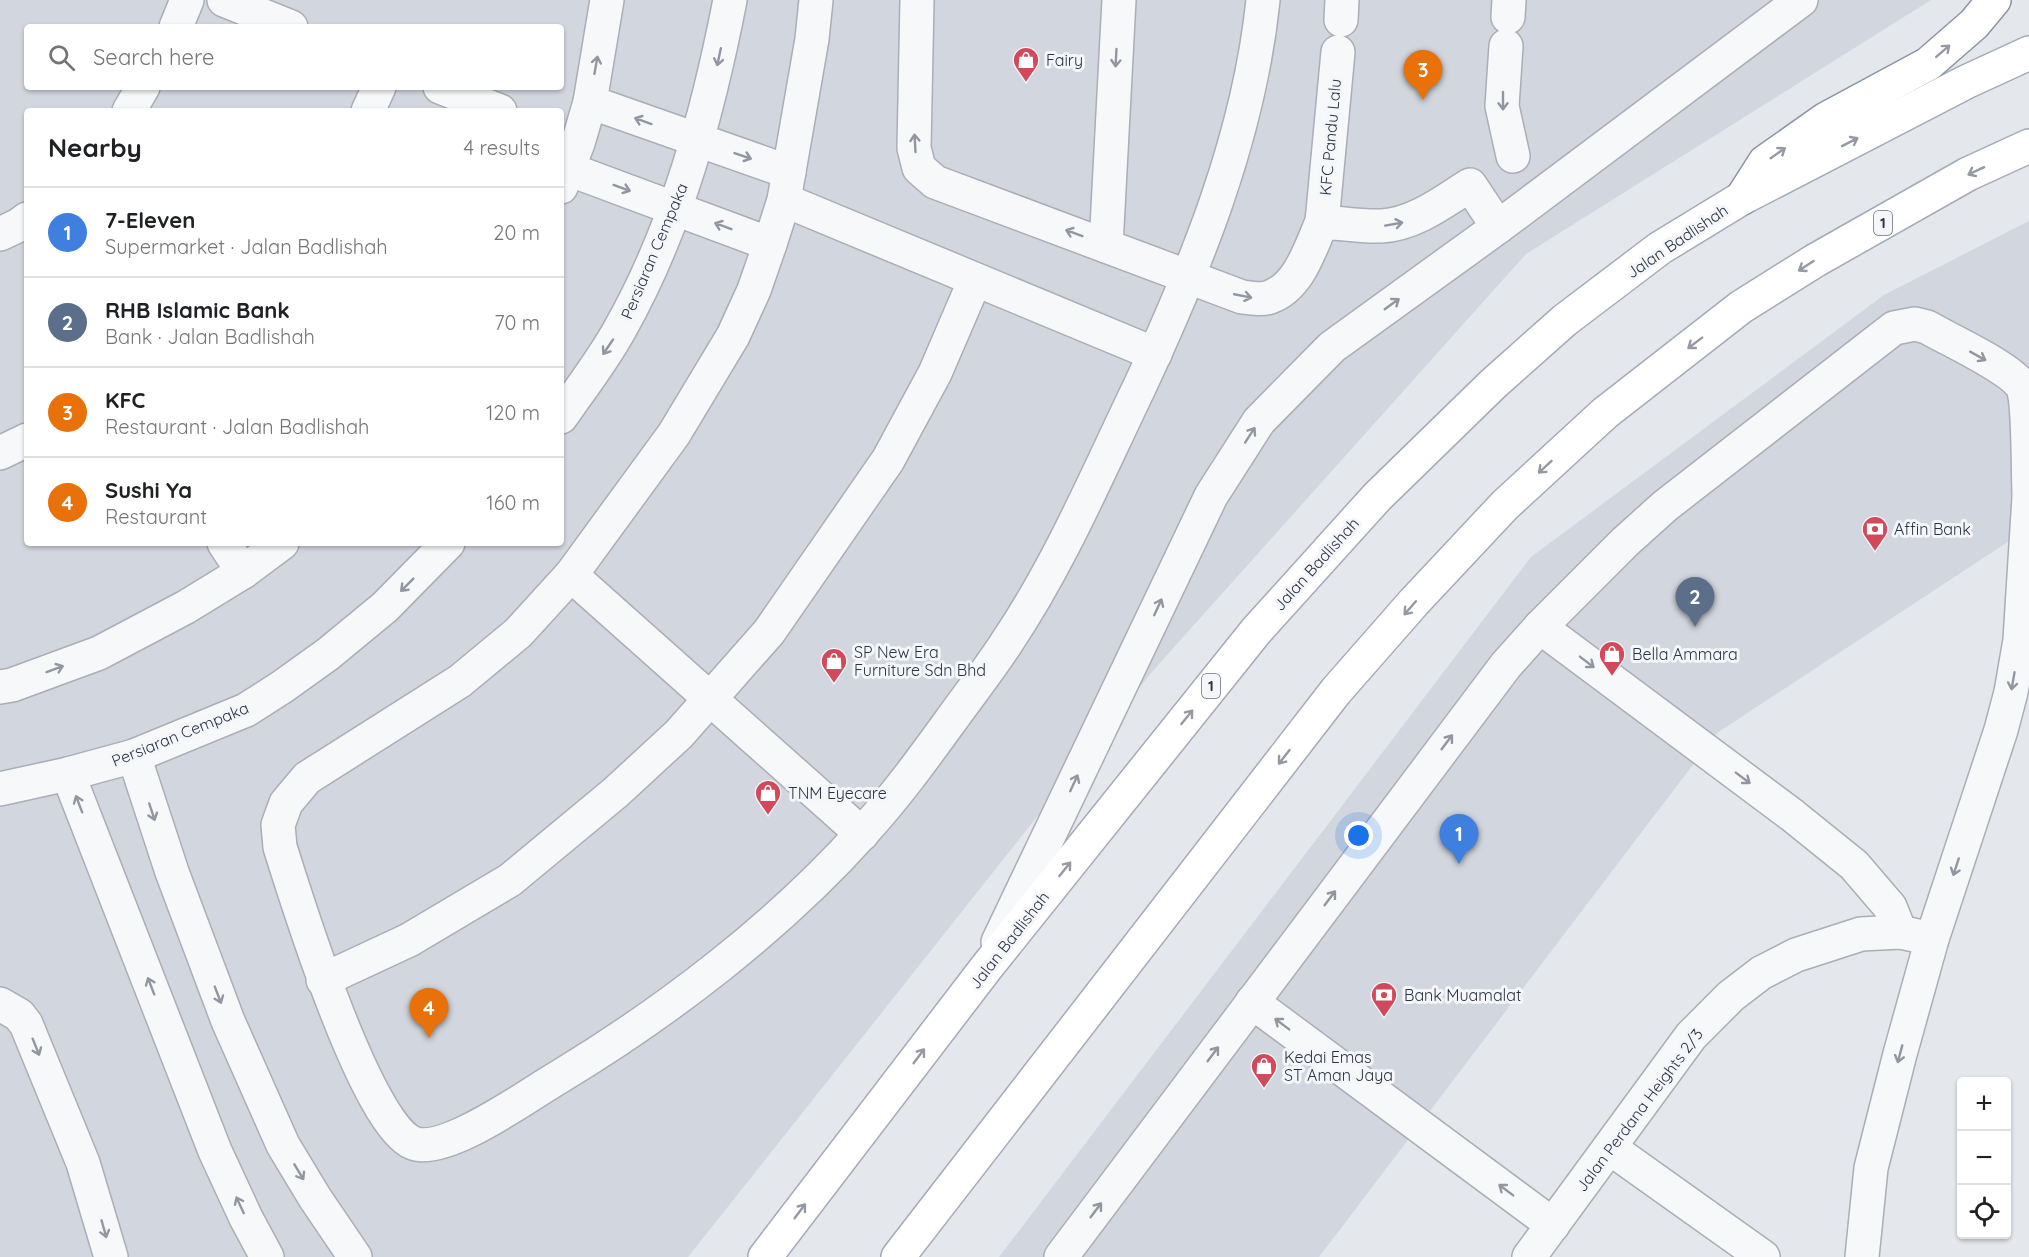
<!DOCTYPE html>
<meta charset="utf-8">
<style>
body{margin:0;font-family:Quicksand,sans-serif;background:#f6f6f6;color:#202124}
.controls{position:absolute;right:18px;bottom:18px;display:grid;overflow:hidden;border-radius:6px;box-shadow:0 2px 4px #0004}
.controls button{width:54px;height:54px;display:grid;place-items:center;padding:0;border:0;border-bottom:2px solid #e0e0e0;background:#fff;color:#202124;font:30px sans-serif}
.you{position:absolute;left:1359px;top:836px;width:21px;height:21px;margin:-15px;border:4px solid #fff;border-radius:50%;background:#1a73e8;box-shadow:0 0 0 9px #1a73e833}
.badge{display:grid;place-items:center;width:39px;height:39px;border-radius:50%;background:#0b8043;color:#fff;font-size:20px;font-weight:700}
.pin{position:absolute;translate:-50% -50px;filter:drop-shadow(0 2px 3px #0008)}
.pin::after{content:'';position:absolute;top:32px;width:21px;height:18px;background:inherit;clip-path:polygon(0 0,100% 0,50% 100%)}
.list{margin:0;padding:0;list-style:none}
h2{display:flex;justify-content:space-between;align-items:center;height:78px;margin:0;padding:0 24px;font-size:26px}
h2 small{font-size:20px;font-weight:400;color:#757577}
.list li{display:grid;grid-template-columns:39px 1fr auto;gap:18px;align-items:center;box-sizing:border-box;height:90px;padding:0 24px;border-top:2px solid #e0e0e0}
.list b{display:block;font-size:22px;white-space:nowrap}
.list p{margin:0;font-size:20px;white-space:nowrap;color:#757577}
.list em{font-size:20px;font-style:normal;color:#757577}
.icon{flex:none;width:33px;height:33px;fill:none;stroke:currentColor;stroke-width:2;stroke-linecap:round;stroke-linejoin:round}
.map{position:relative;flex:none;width:2029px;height:1257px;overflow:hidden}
.search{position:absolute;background:#fff;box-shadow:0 2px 4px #0004;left:24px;top:24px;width:540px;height:66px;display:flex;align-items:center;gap:15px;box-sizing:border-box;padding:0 21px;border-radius:6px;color:#757577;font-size:22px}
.panel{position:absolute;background:#fff;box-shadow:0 2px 4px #0004;left:24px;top:108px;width:540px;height:438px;border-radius:6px}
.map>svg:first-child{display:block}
.built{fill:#d2d6de;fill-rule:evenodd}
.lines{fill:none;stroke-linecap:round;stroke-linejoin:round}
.minor-casing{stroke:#a9aeb7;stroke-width:36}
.major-casing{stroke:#a3abb8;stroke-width:36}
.highway-casing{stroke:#8b94a3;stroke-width:36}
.minor{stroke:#f7f8fa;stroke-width:33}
.major{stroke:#fff;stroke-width:33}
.highway{stroke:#fff;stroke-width:33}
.oneway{stroke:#959aa2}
.oneway2{stroke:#9196a0}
.labels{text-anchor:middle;stroke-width:6;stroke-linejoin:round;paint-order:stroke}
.shield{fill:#f4f6f9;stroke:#676e7b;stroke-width:1.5}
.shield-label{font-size:15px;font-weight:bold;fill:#2b3445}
.poi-label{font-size:16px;fill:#2b3445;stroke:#f4f6f9;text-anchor:start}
.street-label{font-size:16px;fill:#2b3445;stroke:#f4f6f9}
</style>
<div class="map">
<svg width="2029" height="1257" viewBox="0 0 2029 1257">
<rect width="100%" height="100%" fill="#e4e7ec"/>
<g class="built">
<path d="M 0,0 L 1931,0 L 1526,254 L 1151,673 L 688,1257 L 0,1257 ZM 27,27 L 561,27 L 561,87 L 27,87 ZM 27,111 L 561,111 L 561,543 L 27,543 Z"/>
<path d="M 2029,221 L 2029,528 L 1717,733 L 1319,1257 L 999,1257 L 1531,557 L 1884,295 Z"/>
</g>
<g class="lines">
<g class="minor-casing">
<g id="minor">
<path d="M 224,0 L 291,27"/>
<path d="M 816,0 L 812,39 L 784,200 L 770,244 L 754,290 L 733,336 L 674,434 L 571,575 L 518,633 L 460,681 L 307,778 L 286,803 L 278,825 L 280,847 C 297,901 366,1124 413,1143 C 445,1156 528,1095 559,1077 C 668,1011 778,927 864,831 C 897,795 925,756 954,716 C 972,691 991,667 1007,642 C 1060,563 1097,475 1138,390 C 1196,266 1249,137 1263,0"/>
<path d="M 917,0 L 914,148 L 919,168 L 935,182 L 1242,297 C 1250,298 1263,300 1270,297 C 1300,286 1310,248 1322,222 C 1341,223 1362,227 1382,226 C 1415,224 1443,202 1470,185 L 1498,227"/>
<path d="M 1508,17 L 1509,0"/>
<path d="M 1341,20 L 1342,0"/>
<path d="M 176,27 L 187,0"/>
<path d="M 1506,46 L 1502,106 L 1513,156"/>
<path d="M 440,87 L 500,111"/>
<path d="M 590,102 L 789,172"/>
<path d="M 129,111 L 143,87"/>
<path d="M 368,111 L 379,87"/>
<path d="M 568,169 L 770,244"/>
<path d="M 561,187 L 578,143 L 590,102 L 607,0"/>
<path d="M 784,200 L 1155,354"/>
<path d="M 1322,222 L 1338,52"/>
<path d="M 0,234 L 19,225 L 27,219"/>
<path d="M 1106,246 L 1119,0"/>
<path d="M 561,417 C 581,388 603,360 620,329 C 677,228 708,113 730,0"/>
<path d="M 0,453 L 27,440"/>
<path d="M 224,543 L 243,572"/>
<path d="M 571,575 L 862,834"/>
<path d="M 1540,627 L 1792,815 L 1854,865 L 1890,907 L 1900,932"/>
<path d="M 0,687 L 12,685 L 99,653 L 186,607 L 243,572 L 282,543"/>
<path d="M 134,756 L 172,872 L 228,1021 L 283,1145 L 315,1198 L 355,1257"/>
<path d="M 68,774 L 215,1151 L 246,1218 L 267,1257"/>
<path d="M 0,789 L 68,774 L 134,756 L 246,710 L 282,687 L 328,654 L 385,607 L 448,543"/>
<path d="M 998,942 L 1211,496 L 1259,421 L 1332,347 L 1498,227 L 1801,0"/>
<path d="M 323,980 L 409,940 L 510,880 L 615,793 L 679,734 L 769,632 L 888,460 L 935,373 L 975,280"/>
<path d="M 1252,1002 L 1553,1225"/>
<path d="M 0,1004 L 19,1015 L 26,1024 L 83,1163 L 111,1257"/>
<path d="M 1610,1148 L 1763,1257"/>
<path d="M 1061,1257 L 1506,665 L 1540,627 L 1625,542 L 1665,506 L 1894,328 L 1915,324 L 1927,327 C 1949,340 2012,368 2023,388 C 2029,404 2028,472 2029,494"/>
<path d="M 1529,1257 L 1691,1036 L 1731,996 L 1761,973 L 1796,955 L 1861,934 L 1900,932 L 1932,939"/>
<path d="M 1862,1257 L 1871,1168 L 1900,1054 L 1932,939 L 2001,730 L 2011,692 L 2020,640 L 2029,497"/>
</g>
</g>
<g class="major-casing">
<g id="major">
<path d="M 765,1257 L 986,968 L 1256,631 L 1377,497 L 1493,384 L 1565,320 L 1660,248 L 1742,198 L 1966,82 L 2029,53"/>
<path d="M 898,1257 L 1336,691 L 1414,602 L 1505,505 L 1605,413 L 1741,307 L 1816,260 L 1968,174 L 2029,146"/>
</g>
</g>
<g class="highway-casing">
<path id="highway" d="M 1742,198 L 1765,162 L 1826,119 L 1928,64 L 1974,24 L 1994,0"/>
</g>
<use href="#minor" class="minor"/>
<use href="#major" class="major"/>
<use href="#highway" class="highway"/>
</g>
<defs><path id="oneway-shaft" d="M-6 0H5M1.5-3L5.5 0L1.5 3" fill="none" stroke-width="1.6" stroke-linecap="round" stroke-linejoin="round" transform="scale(1.5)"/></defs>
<g class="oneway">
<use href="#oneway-shaft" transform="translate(1943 51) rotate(-41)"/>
<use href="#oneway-shaft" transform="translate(1850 142) rotate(-27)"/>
<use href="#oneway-shaft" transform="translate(1778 153) rotate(-35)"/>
<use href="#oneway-shaft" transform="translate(1976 171) rotate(155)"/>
<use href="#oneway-shaft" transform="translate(1806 266) rotate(147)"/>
<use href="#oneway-shaft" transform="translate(1695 343) rotate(143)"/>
<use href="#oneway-shaft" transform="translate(1545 467) rotate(137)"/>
<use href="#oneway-shaft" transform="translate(1410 608) rotate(131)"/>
<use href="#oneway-shaft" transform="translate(1187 717) rotate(-51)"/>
<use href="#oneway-shaft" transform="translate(1284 757) rotate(128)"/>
<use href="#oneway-shaft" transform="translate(1065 869) rotate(-51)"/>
<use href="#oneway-shaft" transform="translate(919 1056) rotate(-53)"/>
<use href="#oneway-shaft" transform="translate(800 1211) rotate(-53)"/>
</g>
<g class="oneway2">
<use href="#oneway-shaft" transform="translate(719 57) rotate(102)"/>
<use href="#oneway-shaft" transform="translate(1116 58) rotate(93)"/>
<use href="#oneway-shaft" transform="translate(596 65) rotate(-80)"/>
<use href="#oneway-shaft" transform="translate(1503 101) rotate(90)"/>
<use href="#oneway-shaft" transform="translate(643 121) rotate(-160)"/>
<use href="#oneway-shaft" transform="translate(915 143) rotate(-93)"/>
<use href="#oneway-shaft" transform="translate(743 156) rotate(19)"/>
<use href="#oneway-shaft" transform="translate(622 188) rotate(20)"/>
<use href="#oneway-shaft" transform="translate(1394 224) rotate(-10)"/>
<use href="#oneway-shaft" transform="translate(723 226) rotate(-159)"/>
<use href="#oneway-shaft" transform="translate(1074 233) rotate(-160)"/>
<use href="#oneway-shaft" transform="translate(1243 296) rotate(11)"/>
<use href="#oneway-shaft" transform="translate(1392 304) rotate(-36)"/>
<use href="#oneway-shaft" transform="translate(608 347) rotate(124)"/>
<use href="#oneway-shaft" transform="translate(1978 356) rotate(29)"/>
<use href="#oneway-shaft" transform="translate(1250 435) rotate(-57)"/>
<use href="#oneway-shaft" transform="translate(407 585) rotate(135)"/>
<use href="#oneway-shaft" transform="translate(1158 607) rotate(-65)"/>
<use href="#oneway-shaft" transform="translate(1587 662) rotate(37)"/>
<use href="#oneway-shaft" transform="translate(55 669) rotate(-20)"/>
<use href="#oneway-shaft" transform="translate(2013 681) rotate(100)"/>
<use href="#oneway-shaft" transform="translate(1447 742) rotate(-53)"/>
<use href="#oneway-shaft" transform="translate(1743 778) rotate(37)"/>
<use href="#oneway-shaft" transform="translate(1074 783) rotate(-65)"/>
<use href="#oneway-shaft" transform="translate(79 804) rotate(-111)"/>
<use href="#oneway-shaft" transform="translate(152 812) rotate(72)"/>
<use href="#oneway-shaft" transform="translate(1956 867) rotate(108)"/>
<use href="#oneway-shaft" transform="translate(1330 898) rotate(-53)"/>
<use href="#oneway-shaft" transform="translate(151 986) rotate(-111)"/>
<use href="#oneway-shaft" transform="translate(218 995) rotate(69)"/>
<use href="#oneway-shaft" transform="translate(1282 1024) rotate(-143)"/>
<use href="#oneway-shaft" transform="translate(36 1047) rotate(68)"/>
<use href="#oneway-shaft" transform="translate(1213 1054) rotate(-53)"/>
<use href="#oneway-shaft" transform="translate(1900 1054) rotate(105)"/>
<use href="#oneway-shaft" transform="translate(299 1172) rotate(59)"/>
<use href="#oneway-shaft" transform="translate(1506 1190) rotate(-143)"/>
<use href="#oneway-shaft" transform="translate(240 1205) rotate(-115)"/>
<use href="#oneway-shaft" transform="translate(1096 1210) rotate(-53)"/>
<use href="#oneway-shaft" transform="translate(104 1229) rotate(74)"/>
</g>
<defs>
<g id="shop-pin" transform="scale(1.35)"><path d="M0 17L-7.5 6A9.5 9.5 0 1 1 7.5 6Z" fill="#d1495b" stroke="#f4f6f9"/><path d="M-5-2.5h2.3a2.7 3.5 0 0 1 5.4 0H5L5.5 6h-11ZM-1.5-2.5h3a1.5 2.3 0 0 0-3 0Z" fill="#fff"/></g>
<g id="bank-pin" transform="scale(1.35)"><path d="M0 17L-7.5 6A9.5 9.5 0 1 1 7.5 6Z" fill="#d1495b" stroke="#f4f6f9"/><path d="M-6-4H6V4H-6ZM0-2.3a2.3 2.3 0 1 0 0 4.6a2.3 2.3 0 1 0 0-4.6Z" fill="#fff"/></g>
</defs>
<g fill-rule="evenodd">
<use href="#shop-pin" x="1026" y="60"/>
<use href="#bank-pin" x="1875" y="529"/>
<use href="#shop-pin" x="1612" y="654"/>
<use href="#shop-pin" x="834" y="661"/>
<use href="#shop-pin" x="768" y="793"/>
<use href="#bank-pin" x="1384" y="995"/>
<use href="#shop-pin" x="1264" y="1066"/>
</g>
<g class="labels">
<g class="shield">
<rect x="1874" y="211" width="18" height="24" rx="4.5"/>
<rect x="1202" y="674" width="18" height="24" rx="4.5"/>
</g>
<g class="shield-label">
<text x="1883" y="228">1</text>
<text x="1211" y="691">1</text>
</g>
<g class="poi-label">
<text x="1046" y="66">Fairy</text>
<text x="1894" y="535">Affin Bank</text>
<text x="854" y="658">SP New Era<tspan x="854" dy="18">Furniture Sdn Bhd</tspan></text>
<text x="1632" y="660">Bella Ammara</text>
<text x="788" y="799">TNM Eyecare</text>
<text x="1404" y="1001">Bank Muamalat</text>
<text x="1284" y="1063">Kedai Emas<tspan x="1284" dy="18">ST Aman Jaya</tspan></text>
</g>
<g class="street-label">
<text transform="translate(1330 137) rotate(-85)" y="6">KFC Pandu Lalu</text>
<text transform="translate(1677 241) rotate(-34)" y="6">Jalan Badlishah</text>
<text transform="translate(654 251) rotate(-67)" y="6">Persiaran Cempaka</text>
<text transform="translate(1316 564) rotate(-48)" y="6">Jalan Badlishah</text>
<text transform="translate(180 734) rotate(-22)" y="6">Persiaran Cempaka</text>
<text transform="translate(1009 940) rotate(-52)" y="6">Jalan Badlishah</text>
<text transform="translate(1639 1110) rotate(-53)" y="6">Jalan Perdana Heights 2/3</text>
</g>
</g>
</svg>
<div class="controls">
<button>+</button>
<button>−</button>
<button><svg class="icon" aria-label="locate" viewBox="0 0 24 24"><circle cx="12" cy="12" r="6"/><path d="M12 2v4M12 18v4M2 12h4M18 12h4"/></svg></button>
</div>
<div class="you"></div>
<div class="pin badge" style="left:1459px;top:864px;background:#3f7fe0">1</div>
<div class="pin badge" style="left:1695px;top:627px;background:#5c6f8a">2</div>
<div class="pin badge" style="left:1423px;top:100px;background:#e8710a">3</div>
<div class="pin badge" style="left:429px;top:1038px;background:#e8710a">4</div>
<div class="search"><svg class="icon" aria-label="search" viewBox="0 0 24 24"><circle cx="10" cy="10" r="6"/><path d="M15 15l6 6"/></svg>Search here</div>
<section class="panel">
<h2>Nearby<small>4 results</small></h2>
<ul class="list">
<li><span class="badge" style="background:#3f7fe0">1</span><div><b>7-Eleven</b><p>Supermarket · Jalan Badlishah</p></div><em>20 m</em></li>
<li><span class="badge" style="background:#5c6f8a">2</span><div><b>RHB Islamic Bank</b><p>Bank · Jalan Badlishah</p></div><em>70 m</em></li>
<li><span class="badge" style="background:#e8710a">3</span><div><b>KFC</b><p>Restaurant · Jalan Badlishah</p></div><em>120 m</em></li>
<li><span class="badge" style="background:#e8710a">4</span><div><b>Sushi Ya</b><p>Restaurant</p></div><em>160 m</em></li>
</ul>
</section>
</div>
